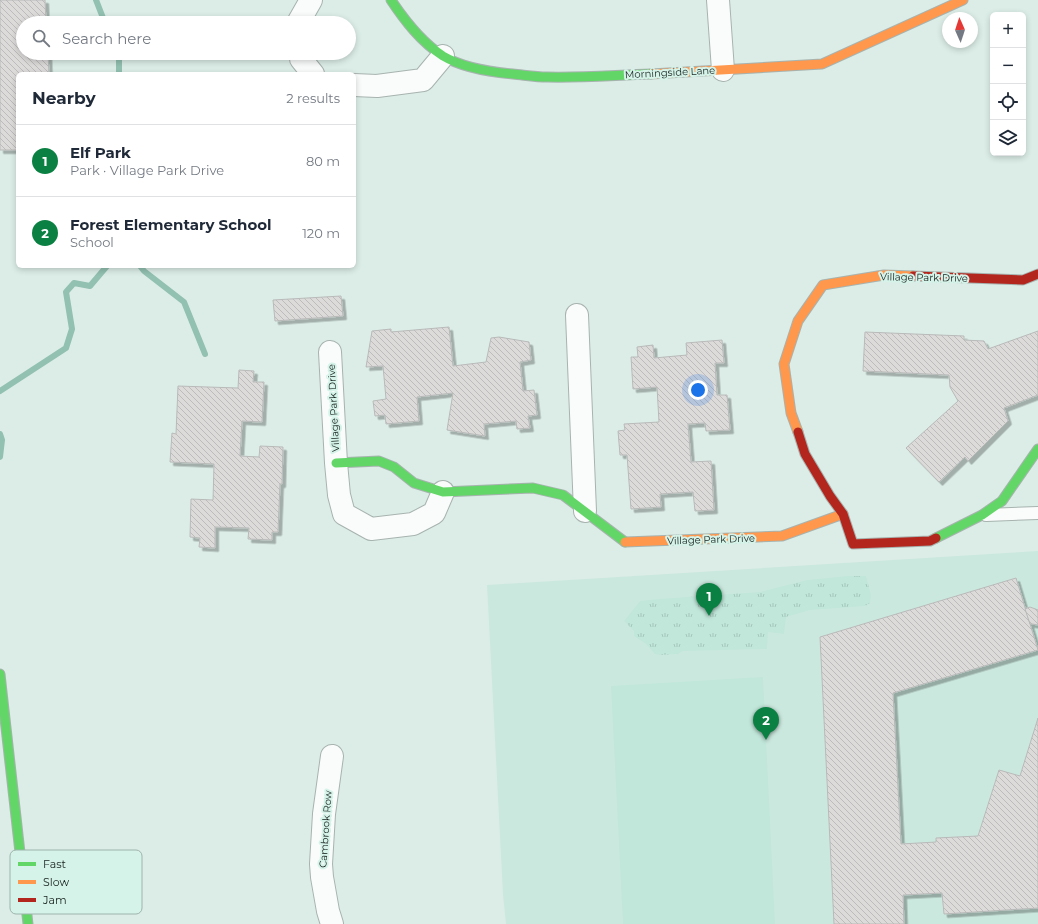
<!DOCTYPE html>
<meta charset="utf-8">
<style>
body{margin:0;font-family:Montserrat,sans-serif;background:#f2f2f3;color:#1f2937}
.controls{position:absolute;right:12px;top:12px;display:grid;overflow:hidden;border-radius:6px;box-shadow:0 2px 6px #0003}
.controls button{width:36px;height:36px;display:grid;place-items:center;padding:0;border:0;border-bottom:1px solid #e0e1e3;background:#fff;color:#1f2937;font:20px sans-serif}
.compass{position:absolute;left:942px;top:12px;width:36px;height:36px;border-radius:50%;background:#fff;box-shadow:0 2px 6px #0003;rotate:357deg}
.you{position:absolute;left:698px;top:390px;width:14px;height:14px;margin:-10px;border:3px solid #fff;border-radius:50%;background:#1a73e8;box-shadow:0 0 0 6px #1a73e833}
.badge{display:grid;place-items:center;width:26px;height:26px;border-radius:50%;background:#0b8043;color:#fff;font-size:13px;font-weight:700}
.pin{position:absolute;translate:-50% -33px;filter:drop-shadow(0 1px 2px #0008)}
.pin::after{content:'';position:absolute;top:21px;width:14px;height:12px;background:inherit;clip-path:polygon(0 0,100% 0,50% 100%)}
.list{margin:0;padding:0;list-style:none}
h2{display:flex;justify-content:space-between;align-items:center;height:52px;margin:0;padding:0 16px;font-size:17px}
h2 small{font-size:13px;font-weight:400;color:#747a83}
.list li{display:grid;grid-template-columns:26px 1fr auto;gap:12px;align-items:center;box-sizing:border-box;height:72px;padding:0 16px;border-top:1px solid #e0e1e3}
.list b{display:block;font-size:15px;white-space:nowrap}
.list p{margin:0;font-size:13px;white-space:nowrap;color:#747a83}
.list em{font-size:13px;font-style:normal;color:#747a83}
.icon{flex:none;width:22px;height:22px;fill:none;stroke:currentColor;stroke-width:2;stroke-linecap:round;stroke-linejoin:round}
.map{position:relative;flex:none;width:1038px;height:924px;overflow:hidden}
.search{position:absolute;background:#fff;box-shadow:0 2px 6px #0003;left:16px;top:16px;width:340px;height:44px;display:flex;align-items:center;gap:10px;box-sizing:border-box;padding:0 14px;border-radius:22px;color:#747a83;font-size:15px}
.panel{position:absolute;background:#fff;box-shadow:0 2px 6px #0003;left:16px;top:72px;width:340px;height:196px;border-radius:6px}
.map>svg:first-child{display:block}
.built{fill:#cbe8de}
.green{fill:#c1e7da}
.park{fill:url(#park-tufts)}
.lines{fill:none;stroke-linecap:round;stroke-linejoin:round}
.stream{stroke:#92c0b1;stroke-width:6}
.building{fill:url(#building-back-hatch);stroke:#b8bab9;filter:url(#shadow)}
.lane-casing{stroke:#a7b3af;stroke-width:14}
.street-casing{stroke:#a7b3af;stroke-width:24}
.fast-casing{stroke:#a7b3af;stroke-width:11}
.slow-casing{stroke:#a7b3af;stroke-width:11}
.jam-casing{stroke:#a7b3af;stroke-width:11}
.lane{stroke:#fafcfb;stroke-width:12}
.street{stroke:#fafcfb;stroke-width:22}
.fast{stroke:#63d668;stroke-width:9}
.slow{stroke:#ff974d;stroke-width:9}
.jam{stroke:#b3261e;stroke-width:9}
.labels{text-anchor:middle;stroke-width:4;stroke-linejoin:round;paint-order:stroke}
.street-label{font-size:10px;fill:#17221e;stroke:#d6f3e9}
.key{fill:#d6f3e9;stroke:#9db4ac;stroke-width:1}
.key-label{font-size:11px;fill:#17221e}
</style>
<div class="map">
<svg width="1038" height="924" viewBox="0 0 1038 924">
<defs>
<pattern id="park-tufts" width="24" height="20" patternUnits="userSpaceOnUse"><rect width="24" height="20" fill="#c1e7da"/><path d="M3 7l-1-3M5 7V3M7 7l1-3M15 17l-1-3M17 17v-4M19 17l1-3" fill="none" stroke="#a5c6bb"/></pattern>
<pattern id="building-back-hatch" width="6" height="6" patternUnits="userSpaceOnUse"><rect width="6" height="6" fill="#dddada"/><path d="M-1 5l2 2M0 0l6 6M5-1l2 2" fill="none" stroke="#bdbbbb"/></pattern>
<filter id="shadow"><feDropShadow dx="3.5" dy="3.5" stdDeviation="0" flood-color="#0004"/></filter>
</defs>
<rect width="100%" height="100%" fill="#dcede7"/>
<path class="built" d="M 1038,551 L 1038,924 L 506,924 L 503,895 L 487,585 Z"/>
<path class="green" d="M 763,677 L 775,924 L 623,924 L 611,686 Z"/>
<path class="park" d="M 848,576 L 866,576 L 871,595 L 870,603 L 865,606 L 810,610 L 786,617 L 784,634 L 768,632 L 767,649 L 683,651 L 678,654 L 660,655 L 655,654 L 646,644 L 634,636 L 634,631 L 624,621 L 640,601 L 659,599 L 760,592 L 807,580 Z"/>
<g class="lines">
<g class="stream">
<path d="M 96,0 L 105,23"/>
<path d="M 117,53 L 119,59 L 119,74"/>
<path d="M 140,266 L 144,271 L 184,302 L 205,354"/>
<path d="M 0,391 L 66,348 L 72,329 L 66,292 L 74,283 L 90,286 L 107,266"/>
<path d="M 0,434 L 2,440 L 0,457"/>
</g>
</g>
<g class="building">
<path d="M 0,0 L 45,0 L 46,23 L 23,23 L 23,53 L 48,53 L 49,74 L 18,74 L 18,150 L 0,150 Z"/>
<path d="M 341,296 L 343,316 L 275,321 L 273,300 Z"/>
<path d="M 449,327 L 453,366 L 486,362 L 491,338 L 499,337 L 529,342 L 531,360 L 520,362 L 523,391 L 534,390 L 537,415 L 528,416 L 530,428 L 517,429 L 516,421 L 484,424 L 485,436 L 447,430 L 453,393 L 417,397 L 419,421 L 386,424 L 385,415 L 375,416 L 373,401 L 386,399 L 383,366 L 366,367 L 372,331 L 391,329 L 391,332 Z"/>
<path d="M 1038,331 L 1038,395 L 1004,408 L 1008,421 L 968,461 L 965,457 L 939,482 L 906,448 L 958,401 L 950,387 L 949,375 L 863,371 L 865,332 L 964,336 L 964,340 L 984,341 L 988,349 Z"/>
<path d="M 722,340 L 724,363 L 715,363 L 717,395 L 727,395 L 730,430 L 706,431 L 705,423 L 688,424 L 691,462 L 711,461 L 714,510 L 695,511 L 693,492 L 660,494 L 661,507 L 631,509 L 627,455 L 620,455 L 618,431 L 625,430 L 624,424 L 659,422 L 657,387 L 633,389 L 631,357 L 638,357 L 637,347 L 653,345 L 654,358 L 687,355 L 686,343 Z"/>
<path d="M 239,370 L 254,371 L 253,382 L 264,382 L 262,422 L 242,421 L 240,456 L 259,457 L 260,446 L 283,447 L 282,484 L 280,484 L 278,532 L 272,532 L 272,540 L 248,539 L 249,528 L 215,527 L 215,548 L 199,547 L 200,538 L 190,537 L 191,499 L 213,500 L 214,464 L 170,462 L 172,433 L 176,434 L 178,386 L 238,388 Z"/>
<path d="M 1016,578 L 1038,650 L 893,693 L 901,844 L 936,842 L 936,838 L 978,836 L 999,770 L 1020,776 L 1038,718 L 1038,908 L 944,914 L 942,893 L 903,895 L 904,924 L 834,924 L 820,637 Z"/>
<path d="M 1030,607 L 1038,610 L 1038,625 L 1032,624 L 1030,624 L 1025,609 Z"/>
</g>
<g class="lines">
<g class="lane-casing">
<path id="lane" d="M 986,515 L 1038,513"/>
</g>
<g class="street-casing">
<g id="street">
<path d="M 718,0 L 723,70"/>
<path d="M 298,23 L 311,0"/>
<path d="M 301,53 L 301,59 L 313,74"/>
<path d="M 354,85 L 377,86 L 423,80 L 443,56"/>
<path d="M 577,315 L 585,511"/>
<path d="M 330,352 L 336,463 L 339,495 L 344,514 L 371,529 L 413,524 L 434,513 L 443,492"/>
<path d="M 332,756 L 324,814 L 321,864 L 322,877 L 328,911 L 332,924"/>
</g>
</g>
<g class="fast-casing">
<g id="fast">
<path d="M 391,0 C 405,21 421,42 443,56 C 463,68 490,72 513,74 C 524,75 536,77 547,77 C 581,78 616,75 651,74"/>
<path d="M 336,463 L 379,461 L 394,467 L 414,483 L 443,492 L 533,488 L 563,495 L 625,542"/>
<path d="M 936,538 L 982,515 L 1002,501 L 1038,449"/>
<path d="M 0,674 L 28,924"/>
</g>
</g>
<g class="slow-casing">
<g id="slow">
<path d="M 651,74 L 822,64 L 963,0"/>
<path d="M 798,432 L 791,413 L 784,364 L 798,321 L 823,285 L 884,275 L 913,276"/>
<path d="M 625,542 L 782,536 L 843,514"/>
</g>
</g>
<g class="jam-casing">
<g id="jam">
<path d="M 913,276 L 1023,280 L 1038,274"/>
<path d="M 798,432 L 805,454 L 830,496 L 843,514 L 853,544 L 930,541 L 936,538"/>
</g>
</g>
<use href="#lane" class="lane"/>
<use href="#street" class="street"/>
<use href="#fast" class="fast"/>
<use href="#slow" class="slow"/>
<use href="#jam" class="jam"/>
</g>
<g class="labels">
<g class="street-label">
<text transform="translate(670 72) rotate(-3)" y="4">Morningside Lane</text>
<text transform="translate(924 277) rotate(1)" y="4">Village Park Drive</text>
<text transform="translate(333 408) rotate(-93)" y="4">Village Park Drive</text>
<text transform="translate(711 539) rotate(-2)" y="4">Village Park Drive</text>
<text transform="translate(325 829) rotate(-86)" y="4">Cambrook Row</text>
</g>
</g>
<rect x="10" y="850" width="132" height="64" rx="6" class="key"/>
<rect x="18" y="862" width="18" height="4" fill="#63d668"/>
<rect x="18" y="880" width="18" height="4" fill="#ff974d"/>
<rect x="18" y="898" width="18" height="4" fill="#b3261e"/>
<g class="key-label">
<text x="43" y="868">Fast</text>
<text x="43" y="886">Slow</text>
<text x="43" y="904">Jam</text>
</g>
</svg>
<div class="controls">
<button>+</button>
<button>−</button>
<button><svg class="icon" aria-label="locate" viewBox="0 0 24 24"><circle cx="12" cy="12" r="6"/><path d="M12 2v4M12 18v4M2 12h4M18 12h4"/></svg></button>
<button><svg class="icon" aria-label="layers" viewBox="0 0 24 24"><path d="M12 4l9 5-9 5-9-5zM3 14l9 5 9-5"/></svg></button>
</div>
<svg class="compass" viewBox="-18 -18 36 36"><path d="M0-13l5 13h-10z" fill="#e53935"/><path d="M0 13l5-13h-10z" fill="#747a83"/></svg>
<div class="you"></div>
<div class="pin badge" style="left:709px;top:616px">1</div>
<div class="pin badge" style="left:766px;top:740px">2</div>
<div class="search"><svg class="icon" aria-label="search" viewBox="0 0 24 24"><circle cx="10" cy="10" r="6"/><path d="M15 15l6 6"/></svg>Search here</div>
<section class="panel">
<h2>Nearby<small>2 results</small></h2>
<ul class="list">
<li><span class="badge">1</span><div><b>Elf Park</b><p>Park · Village Park Drive</p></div><em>80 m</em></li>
<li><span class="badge">2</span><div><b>Forest Elementary School</b><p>School</p></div><em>120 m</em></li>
</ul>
</section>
</div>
